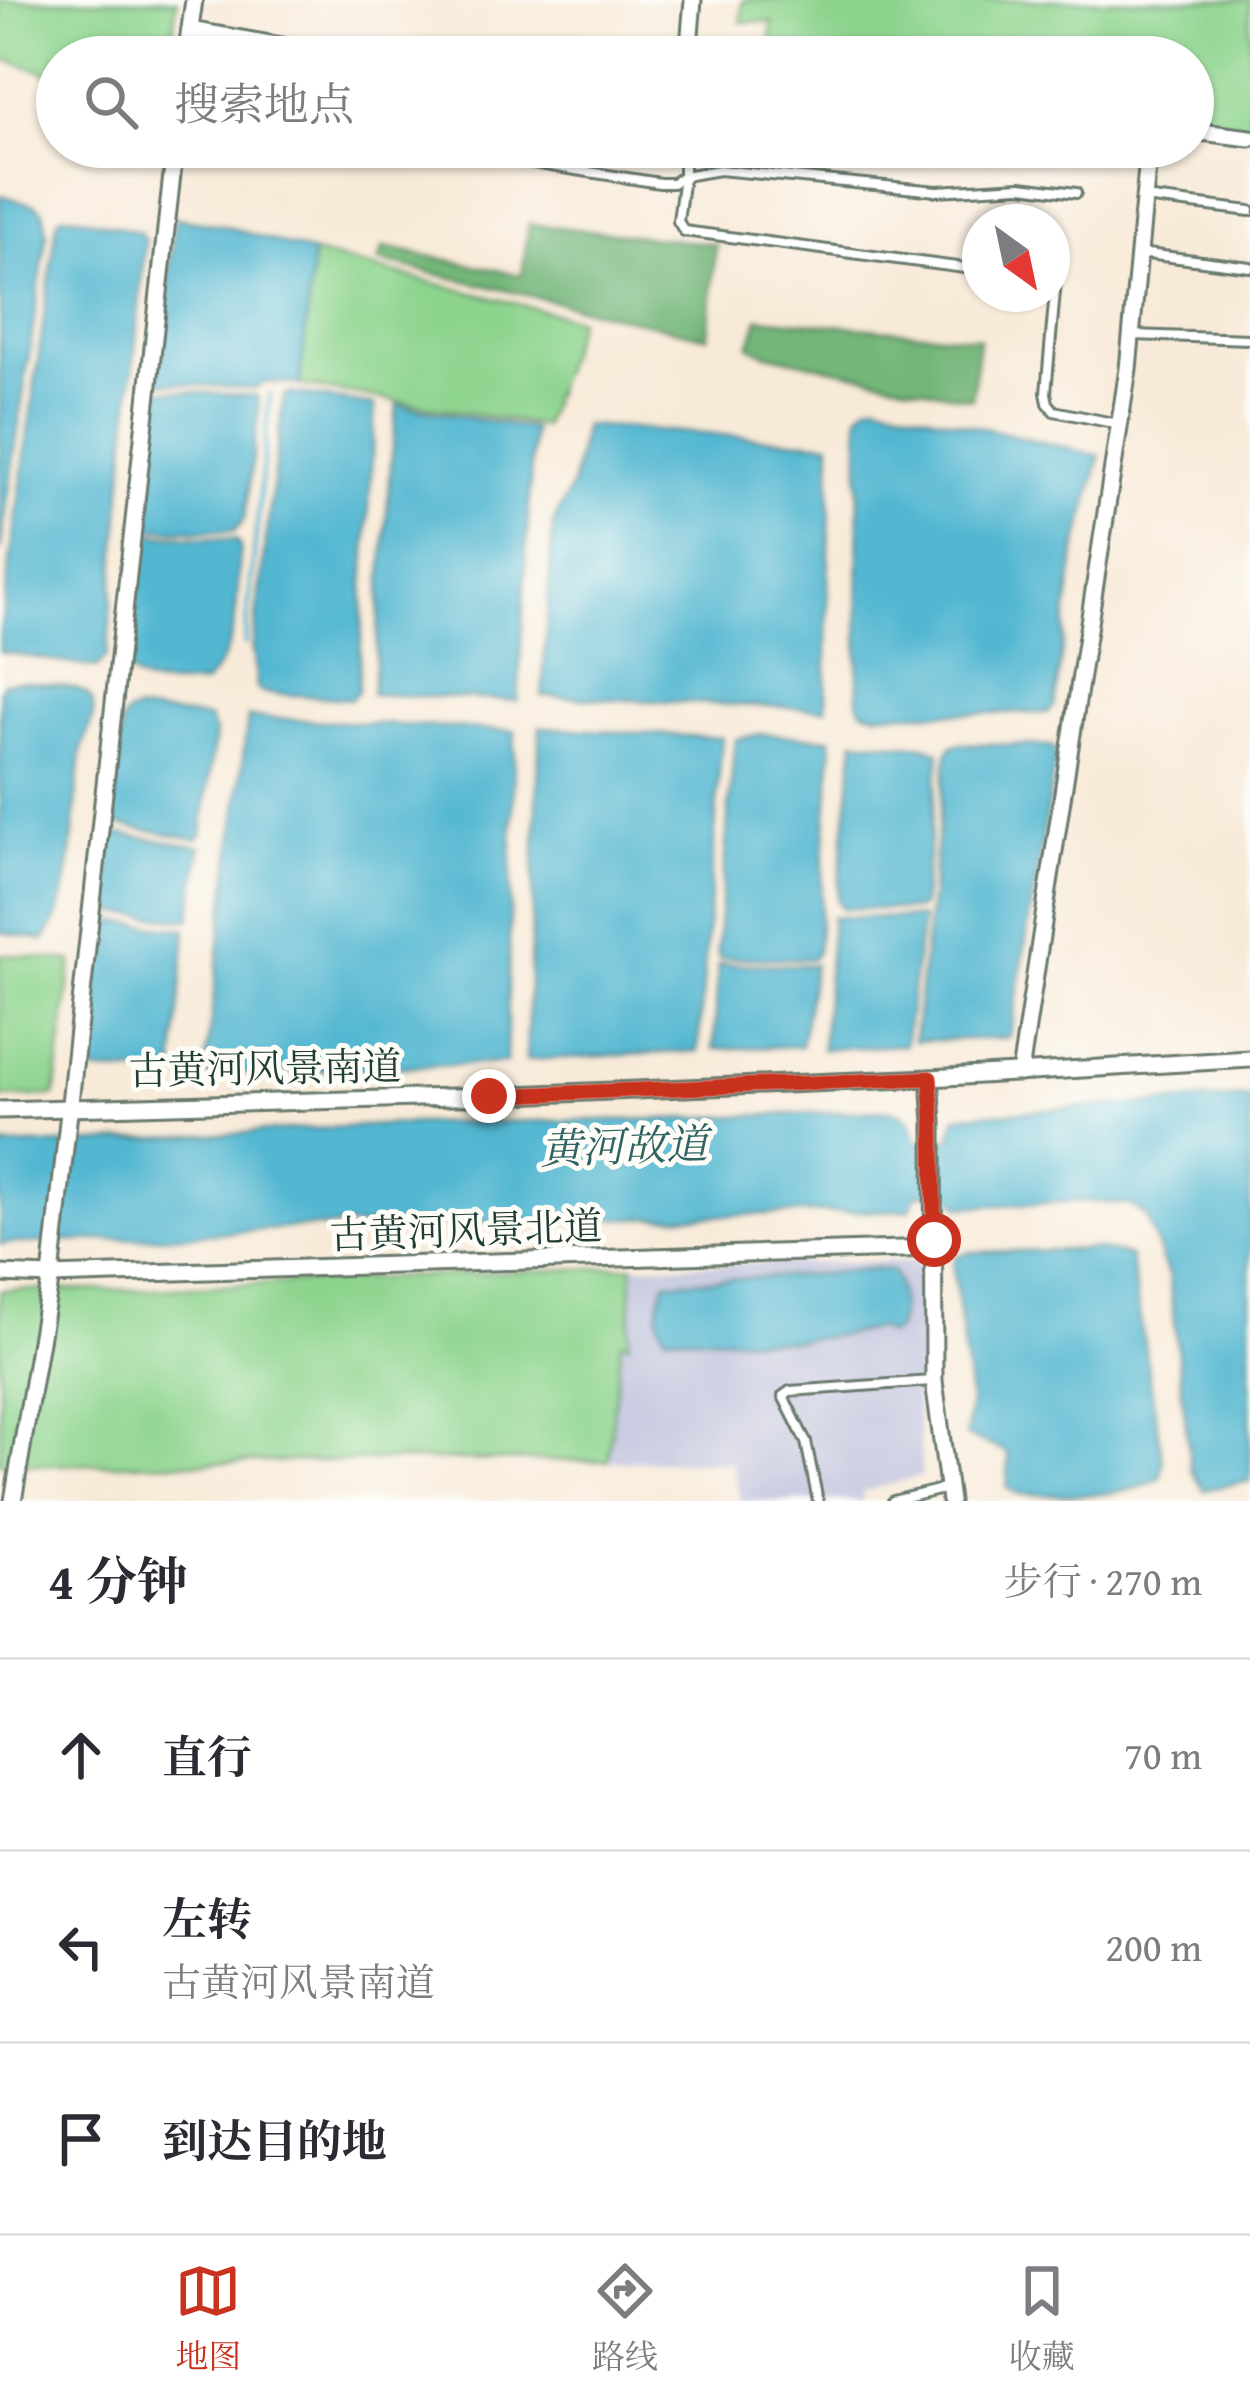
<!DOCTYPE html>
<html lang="zh">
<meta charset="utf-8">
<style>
body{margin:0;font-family:"Gentium Book Plus","Noto Serif SC",serif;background:#f2f2f3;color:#2b2b33}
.compass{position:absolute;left:962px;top:204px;width:108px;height:108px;border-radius:50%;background:#fff;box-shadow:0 3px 9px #0004;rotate:147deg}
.stop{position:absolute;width:36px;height:36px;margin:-27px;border:9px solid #c8321e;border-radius:50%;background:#fff}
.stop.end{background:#c8321e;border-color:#fff;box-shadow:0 3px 12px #0008}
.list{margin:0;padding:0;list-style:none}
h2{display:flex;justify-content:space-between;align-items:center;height:156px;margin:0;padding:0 48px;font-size:51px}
h2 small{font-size:39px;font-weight:400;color:#7c7c81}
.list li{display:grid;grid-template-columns:78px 1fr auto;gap:36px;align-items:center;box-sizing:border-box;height:192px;padding:0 48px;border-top:3px solid #e1e1e2}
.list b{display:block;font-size:45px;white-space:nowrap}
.list p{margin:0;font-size:39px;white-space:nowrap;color:#7c7c81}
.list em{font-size:39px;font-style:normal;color:#7c7c81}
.icon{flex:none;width:66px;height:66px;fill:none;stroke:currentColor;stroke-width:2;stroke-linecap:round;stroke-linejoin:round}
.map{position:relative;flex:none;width:1250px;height:1501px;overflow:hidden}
.search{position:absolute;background:#fff;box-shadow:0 3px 9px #0004;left:36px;right:36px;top:36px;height:132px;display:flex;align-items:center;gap:30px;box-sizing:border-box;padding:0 42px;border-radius:66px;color:#7c7c81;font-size:45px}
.sheet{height:732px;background:#fff}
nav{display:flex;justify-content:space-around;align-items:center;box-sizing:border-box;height:168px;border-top:3px solid #e1e1e2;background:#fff;font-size:33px;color:#7c7c81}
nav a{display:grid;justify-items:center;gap:6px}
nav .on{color:#c8321e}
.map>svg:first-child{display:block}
.industrial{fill:#c0c2dd}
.green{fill:#8dd48e;stroke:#568861;stroke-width:3}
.forest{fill:#72b679;stroke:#487a56;stroke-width:3}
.water{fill:#53b7d1;stroke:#397a82;stroke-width:3}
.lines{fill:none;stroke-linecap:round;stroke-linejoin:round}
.stream{stroke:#53b7d1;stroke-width:4.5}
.lane-casing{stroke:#6b7a6d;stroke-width:14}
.street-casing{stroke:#6b7a6d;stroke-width:21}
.lane{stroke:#fff;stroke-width:8}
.street{stroke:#fff;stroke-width:15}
.route{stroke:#c8321e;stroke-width:15}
.labels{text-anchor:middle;stroke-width:10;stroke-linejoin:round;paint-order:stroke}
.street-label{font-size:39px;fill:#1f3d34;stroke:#fdfcf7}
.water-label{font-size:42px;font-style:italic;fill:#2f6263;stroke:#fdfcf7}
</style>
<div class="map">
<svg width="1250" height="1501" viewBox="0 0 1250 1501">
<rect width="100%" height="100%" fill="#fdfcf7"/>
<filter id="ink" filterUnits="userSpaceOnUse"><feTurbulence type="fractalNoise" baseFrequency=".00833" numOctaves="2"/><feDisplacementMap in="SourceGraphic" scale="24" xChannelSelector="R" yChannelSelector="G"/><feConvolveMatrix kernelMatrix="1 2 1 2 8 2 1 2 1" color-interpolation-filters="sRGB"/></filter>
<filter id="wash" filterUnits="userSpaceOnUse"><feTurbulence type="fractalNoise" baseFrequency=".004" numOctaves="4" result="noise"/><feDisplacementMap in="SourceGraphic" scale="48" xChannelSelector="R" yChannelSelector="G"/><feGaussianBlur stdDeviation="2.7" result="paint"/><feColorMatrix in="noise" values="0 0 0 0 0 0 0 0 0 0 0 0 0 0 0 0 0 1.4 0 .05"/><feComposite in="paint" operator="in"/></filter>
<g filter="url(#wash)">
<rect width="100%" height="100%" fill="#f8ead8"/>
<path class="industrial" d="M 920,1261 L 927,1363 L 916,1394 L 922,1476 L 862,1492 L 863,1501 L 741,1501 L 731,1462 L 608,1461 L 621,1341 L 629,1342 L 633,1266 Z"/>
<g class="green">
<path d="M 0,0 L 177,0 L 170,57 L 57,57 L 57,76 L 0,58 Z"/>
<path d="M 743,0 L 1250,0 L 1250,126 L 1193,117 L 1193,57 L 768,57 L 772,22 L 741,22 Z"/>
<path d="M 313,253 L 578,319 L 543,426 L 300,385 Z"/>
<path d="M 0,954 L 72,961 L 55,1096 L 0,1098 Z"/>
<path d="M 633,1266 L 629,1343 L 621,1342 L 608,1461 L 402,1460 L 49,1465 L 0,1463 L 0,1290 L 133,1290 Z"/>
</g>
<g class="forest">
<path d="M 529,224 L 716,244 L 708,337 L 379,261 L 384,247 L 522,275 Z"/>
<path d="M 759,318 L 979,338 L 972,399 L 767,354 L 749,346 Z"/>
</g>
<g class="water">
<path d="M 0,195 L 36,205 L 43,211 L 47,232 L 0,553 Z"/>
<path d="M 71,215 L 140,232 L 145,241 L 107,656 L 97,668 L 0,652 L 0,635 L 57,223 L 61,216 Z"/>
<path d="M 175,218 L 221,225 L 313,253 L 300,385 L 265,382 L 254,389 L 157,382 Z"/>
<path d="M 160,390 L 257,396 L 259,407 L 245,518 L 234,532 L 152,529 L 145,527 L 140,521 L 155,393 Z"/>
<path d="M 291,393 L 375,405 L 358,691 L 351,699 L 263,693 L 258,690 C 253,677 258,664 252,651 L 283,401 L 284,396 Z"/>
<path d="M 876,402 L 1100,456 L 1075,556 L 1054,706 L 1047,713 L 874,713 L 862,710 L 858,701 L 859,415 L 867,405 Z"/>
<path d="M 397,405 L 533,429 L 518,701 L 372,694 C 382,597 386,501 397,405 Z"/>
<path d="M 584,425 L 831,443 L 826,709 L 542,696 L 553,524 L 572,485 Z"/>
<path d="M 154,534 L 236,540 L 240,547 C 236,597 242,646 204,684 C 181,684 141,691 128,670 L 142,549 L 146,538 Z"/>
<path d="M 17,681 C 32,683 80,685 89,696 C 101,711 85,734 82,749 C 73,800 76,901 44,940 L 0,932 L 0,691 L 4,683 Z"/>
<path d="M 136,711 L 209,718 L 215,733 L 202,833 L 197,839 L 116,825 L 112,818 L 122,722 L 127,714 Z"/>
<path d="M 248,717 L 515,731 L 506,1063 L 204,1075 Z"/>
<path d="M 540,727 L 722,738 L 698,1051 L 526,1060 Z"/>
<path d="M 762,734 L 830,738 L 832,750 L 817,952 L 812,959 L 720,958 L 717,951 L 734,747 L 736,739 Z"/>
<path d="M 855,740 L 925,746 L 940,753 L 922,907 L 914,910 L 842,908 L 837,900 Z"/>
<path d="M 960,743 L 1052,746 L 1056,755 L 1013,1021 L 1008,1038 L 914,1041 L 947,754 L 951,747 Z"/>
<path d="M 113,833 L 201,847 L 190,920 L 103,912 Z"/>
<path d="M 832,917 L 922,918 L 905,1045 L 822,1049 Z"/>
<path d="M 101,920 L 186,929 L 174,1074 L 83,1072 Z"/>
<path d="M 718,964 L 814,965 L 801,1046 L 714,1049 Z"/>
<path d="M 1250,1097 L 1250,1481 L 1204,1490 L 1191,1470 L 1169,1278 L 1145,1215 L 1131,1205 L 1083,1201 L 961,1207 L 950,1193 L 917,1194 L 910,1210 L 290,1228 L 127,1239 L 0,1244 L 0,1146 L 95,1143 L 171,1137 L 414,1123 L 662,1119 L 889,1110 C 908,1115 914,1121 916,1141 L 950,1140 L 956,1117 L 965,1115 Z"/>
<path d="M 1097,1249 L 1130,1256 L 1163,1462 L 1161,1477 C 1128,1501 1059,1494 1019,1494 L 1007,1488 L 1009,1458 L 1005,1451 L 966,1436 L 970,1399 L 953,1266 L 956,1256 L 970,1252 Z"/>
<path d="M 877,1268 L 892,1271 C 903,1286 902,1313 896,1331 L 887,1334 L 878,1328 L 843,1335 L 793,1341 L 665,1335 C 654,1317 659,1301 665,1282 L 810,1275 Z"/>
</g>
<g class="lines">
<path class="stream" d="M 245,644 L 270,394"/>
</g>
</g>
<g filter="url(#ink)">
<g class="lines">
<g class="lane-casing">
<g id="lane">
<path d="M 427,147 L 660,183 L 673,183 L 684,176 L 719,170 L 937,191 L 1021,186 L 1076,193"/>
<path d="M 684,147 L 684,176 L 678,221 L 684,231 L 980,270"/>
<path d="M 1144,198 L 1250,211"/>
<path d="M 1139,253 L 1250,267"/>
<path d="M 1052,279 L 1056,280 L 1046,393 L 1048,403 L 1054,411 L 1118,424"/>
<path d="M 1132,335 L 1250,339"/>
<path d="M 818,1501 L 806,1442 L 783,1396 L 790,1391 L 932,1381"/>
<path d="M 893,1501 L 947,1488"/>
</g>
</g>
<g class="street-casing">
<g id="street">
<path d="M 190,30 L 345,57"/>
<path d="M 186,57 L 194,0"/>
<path d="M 688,57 L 693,0"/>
<path d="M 1193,131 L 1250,138"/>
<path d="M 1020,1073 L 1128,369 L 1149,147"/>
<path d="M 930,1078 L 933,1122 L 934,1381 L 950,1501"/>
<path d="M 0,1110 L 489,1096 L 930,1078 L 1250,1059"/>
<path d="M 0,1274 L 51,1276 L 934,1248"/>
<path d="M 13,1501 L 51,1276 L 175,147"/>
</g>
</g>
<use href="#lane" class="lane"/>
<use href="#street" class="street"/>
</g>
</g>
<g class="lines" filter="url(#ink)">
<path class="route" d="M 489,1096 L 930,1078 L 933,1122 L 934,1240"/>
</g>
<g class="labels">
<g class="street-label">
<text transform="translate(265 1068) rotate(-1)" y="14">古黄河风景南道</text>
<text transform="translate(466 1230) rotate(-2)" y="14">古黄河风景北道</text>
</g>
<g class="water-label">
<text transform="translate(624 1146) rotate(-2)" y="15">黄河故道</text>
</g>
</g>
</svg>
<svg class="compass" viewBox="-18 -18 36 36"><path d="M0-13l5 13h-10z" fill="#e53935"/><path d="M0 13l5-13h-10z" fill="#7c7c81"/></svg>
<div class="stop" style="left:934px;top:1240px"></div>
<div class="stop end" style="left:489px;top:1096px"></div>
<div class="search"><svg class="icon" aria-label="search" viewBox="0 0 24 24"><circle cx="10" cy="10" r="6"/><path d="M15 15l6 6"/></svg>搜索地点</div>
</div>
<section class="sheet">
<h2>4 分钟<small>步行 · 270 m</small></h2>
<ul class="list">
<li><svg class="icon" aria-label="ahead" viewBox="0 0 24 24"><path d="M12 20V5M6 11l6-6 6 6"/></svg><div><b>直行</b></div><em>70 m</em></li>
<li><svg class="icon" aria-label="left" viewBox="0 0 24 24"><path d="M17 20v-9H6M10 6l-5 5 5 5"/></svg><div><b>左转</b><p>古黄河风景南道</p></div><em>200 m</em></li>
<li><svg class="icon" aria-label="arrive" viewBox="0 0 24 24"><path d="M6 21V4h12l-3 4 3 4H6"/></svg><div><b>到达目的地</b></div></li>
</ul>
</section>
<nav>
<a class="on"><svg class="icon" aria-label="map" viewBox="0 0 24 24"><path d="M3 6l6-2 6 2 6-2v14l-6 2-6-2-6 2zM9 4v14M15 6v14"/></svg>地图</a>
<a><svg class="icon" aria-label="directions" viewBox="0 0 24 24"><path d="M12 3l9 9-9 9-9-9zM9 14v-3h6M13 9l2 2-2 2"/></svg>路线</a>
<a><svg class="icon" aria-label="saved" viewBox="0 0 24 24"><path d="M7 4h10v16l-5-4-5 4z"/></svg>收藏</a>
</nav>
